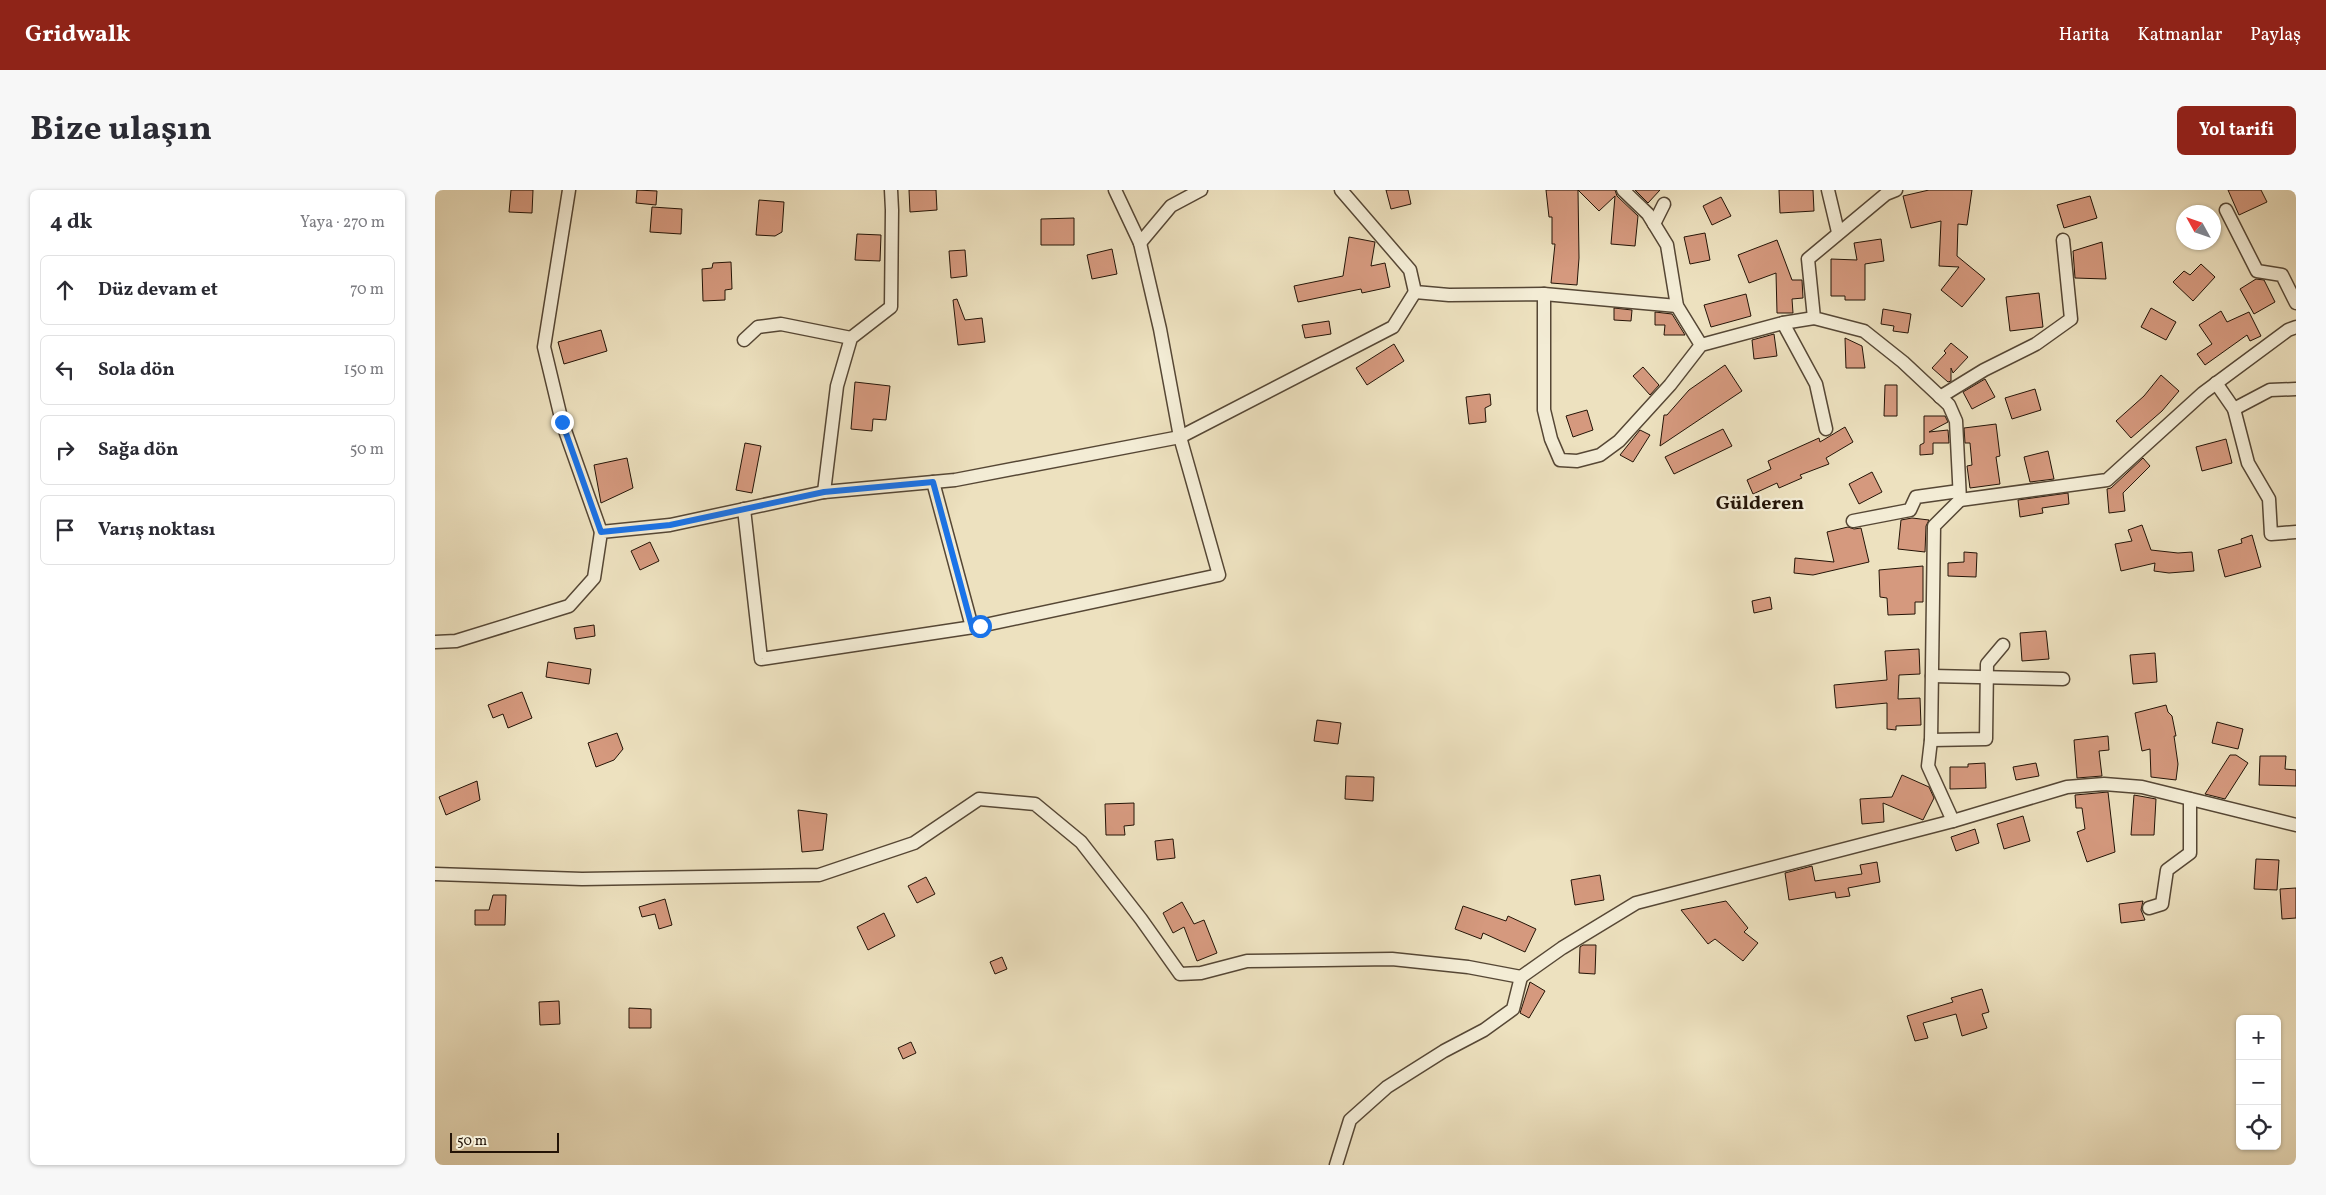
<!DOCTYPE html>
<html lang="tr">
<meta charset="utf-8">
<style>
body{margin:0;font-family:Vollkorn,serif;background:#f7f7f7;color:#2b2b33}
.controls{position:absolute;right:15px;bottom:15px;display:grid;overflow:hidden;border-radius:8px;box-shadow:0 1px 4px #0004}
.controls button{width:45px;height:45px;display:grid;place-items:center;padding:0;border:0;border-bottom:1px solid #e1e1e2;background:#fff;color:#2b2b33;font:25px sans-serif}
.compass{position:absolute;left:1741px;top:15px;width:45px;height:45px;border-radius:50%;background:#fff;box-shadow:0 1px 4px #0004;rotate:310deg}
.scale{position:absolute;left:15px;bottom:12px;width:109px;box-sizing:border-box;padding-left:5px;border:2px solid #241407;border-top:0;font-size:14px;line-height:18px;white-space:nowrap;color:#241407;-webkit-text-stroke:4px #f3ecd5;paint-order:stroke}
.stop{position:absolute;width:15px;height:15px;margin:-11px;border:4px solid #1a73e8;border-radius:50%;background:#fff}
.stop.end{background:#1a73e8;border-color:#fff;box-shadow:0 1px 5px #0008}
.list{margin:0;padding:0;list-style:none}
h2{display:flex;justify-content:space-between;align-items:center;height:65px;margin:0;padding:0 20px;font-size:21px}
h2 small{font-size:16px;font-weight:400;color:#7c7c81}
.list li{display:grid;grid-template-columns:32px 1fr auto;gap:15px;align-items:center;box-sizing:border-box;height:70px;margin:0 10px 10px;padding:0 10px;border:1px solid #e1e1e2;border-radius:8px}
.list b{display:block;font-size:19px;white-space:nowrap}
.list em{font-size:16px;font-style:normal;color:#7c7c81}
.icon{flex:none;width:28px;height:28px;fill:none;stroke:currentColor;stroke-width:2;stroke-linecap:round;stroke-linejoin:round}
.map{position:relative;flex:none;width:1861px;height:975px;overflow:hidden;border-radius:8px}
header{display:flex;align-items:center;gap:30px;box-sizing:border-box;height:70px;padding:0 25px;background:#8f2418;color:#fff}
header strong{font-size:24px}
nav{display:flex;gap:28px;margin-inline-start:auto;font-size:18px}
.intro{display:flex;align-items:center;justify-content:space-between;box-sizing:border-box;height:120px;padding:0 30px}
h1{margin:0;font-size:35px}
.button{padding:12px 22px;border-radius:8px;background:#8f2418;color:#fff;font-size:18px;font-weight:700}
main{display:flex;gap:30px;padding:0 30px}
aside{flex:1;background:#fff;border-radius:8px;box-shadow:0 1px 4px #0004}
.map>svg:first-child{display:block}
.building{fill:#d5997e;stroke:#241407}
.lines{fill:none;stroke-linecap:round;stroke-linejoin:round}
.street-casing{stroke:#564735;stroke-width:15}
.street{stroke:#f3ecd5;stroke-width:12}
.route{stroke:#1a73e8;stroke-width:6}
.labels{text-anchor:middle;stroke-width:4.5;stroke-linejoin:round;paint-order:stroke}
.quarter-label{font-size:20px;font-weight:bold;fill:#241407;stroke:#f3ecd5}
</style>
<header>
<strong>Gridwalk</strong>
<nav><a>Harita</a><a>Katmanlar</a><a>Paylaş</a></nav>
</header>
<div class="intro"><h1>Bize ulaşın</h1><a class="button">Yol tarifi</a></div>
<main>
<aside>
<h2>4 dk<small>Yaya · 270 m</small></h2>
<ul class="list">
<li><svg class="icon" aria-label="ahead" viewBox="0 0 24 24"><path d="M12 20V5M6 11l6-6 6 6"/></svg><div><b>Düz devam et</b></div><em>70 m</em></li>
<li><svg class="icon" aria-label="left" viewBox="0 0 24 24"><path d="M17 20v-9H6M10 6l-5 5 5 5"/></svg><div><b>Sola dön</b></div><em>150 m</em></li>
<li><svg class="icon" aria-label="right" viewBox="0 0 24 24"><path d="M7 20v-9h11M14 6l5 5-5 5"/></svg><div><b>Sağa dön</b></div><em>50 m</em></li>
<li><svg class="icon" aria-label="arrive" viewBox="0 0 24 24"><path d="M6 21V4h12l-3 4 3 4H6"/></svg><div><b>Varış noktası</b></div></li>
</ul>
</aside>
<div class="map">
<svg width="1861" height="975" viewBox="0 0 1861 975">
<rect width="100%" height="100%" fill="#ede1bf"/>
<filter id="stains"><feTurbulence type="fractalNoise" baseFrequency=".004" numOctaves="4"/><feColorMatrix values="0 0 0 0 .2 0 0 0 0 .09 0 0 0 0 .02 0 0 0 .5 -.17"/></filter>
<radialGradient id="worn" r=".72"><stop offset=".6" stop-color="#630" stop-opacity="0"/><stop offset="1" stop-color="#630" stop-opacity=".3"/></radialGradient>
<g class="building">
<path d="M 76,0 L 98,0 L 97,23 L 74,22 Z"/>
<path d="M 202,0 L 222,1 L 221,15 L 201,13 Z"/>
<path d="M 474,0 L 501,0 L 502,20 L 475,22 Z"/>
<path d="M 951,0 L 973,0 L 976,14 L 956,19 Z"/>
<path d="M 1111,0 L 1143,0 L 1144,68 L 1142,95 L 1116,93 L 1120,54 L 1117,54 L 1117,27 L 1114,27 Z"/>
<path d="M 1143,0 L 1180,0 L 1182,6 L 1203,26 L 1200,56 L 1176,54 L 1180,6 L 1164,21 Z"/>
<path d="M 1200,0 L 1225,0 L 1213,13 Z"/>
<path d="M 1344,0 L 1378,0 L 1379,21 L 1345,23 Z"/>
<path d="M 1494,0 L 1537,0 L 1532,35 L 1523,34 L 1522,66 L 1550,89 L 1527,117 L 1506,100 L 1524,77 L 1504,76 L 1506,31 L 1476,38 L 1468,6 Z"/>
<path d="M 1793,0 L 1826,0 L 1832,12 L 1804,25 Z"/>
<path d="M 1655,6 L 1662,28 L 1629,38 L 1622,15 Z"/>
<path d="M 1286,7 L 1296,26 L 1277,35 L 1268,16 Z"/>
<path d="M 324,10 L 349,12 L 347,42 L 340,46 L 321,45 Z"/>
<path d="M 217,17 L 247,19 L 246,44 L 215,42 Z"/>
<path d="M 639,28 L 639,55 L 606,55 L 606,29 Z"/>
<path d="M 1270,43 L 1275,70 L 1255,74 L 1249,47 Z"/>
<path d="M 422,44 L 446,45 L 445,71 L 420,70 Z"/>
<path d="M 914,47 L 940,52 L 936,76 L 950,73 L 955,97 L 927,103 L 926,99 L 863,112 L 859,96 L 908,86 Z"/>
<path d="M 1446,49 L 1449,71 L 1430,74 L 1430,110 L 1410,110 L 1410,106 L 1396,106 L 1396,69 L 1422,70 L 1419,53 Z"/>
<path d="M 1342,50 L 1357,90 L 1367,90 L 1368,108 L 1357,109 L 1358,123 L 1342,123 L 1341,83 L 1314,93 L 1303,65 Z"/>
<path d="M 1667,52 L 1671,89 L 1640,88 L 1638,61 Z"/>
<path d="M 677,59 L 682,84 L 657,89 L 652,65 Z"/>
<path d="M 530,60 L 532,86 L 516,88 L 514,61 Z"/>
<path d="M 296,72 L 297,99 L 290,100 L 290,110 L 268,111 L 267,79 L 277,78 L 278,73 Z"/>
<path d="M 1766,74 L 1780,87 L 1758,111 L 1738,92 L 1749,81 L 1755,85 Z"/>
<path d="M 1821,89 L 1829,90 L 1840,112 L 1819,124 L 1805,99 Z"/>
<path d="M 1604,103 L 1608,137 L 1575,141 L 1571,107 Z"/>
<path d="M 1311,104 L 1316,126 L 1276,137 L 1269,115 Z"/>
<path d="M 522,109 L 530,130 L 547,128 L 550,152 L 523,155 L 518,110 Z"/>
<path d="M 1179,118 L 1197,120 L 1196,131 L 1179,130 Z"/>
<path d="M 1716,118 L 1741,132 L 1731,150 L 1706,137 Z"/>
<path d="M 1448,119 L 1476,124 L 1473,143 L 1458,141 L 1459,136 L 1446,134 Z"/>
<path d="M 1786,121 L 1792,132 L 1814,122 L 1826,146 L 1815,151 L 1812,145 L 1770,175 L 1762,164 L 1777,154 L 1764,135 Z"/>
<path d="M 1220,122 L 1237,124 L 1250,145 L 1229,145 L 1230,135 L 1220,135 Z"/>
<path d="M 894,131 L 896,144 L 870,148 L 867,135 Z"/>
<path d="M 166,140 L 172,161 L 129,174 L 123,152 Z"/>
<path d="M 1339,144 L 1342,166 L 1319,169 L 1317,150 Z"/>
<path d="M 1410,148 L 1427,156 L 1430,178 L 1411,178 Z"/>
<path d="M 1516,153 L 1533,167 L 1518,183 L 1516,178 L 1516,191 L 1513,192 L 1497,178 L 1511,163 L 1509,161 Z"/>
<path d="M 959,154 L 969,171 L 932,195 L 921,178 Z"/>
<path d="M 1290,175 L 1307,201 L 1225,256 L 1229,225 L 1232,225 L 1254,200 Z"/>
<path d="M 1208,177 L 1224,195 L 1215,205 L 1198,186 Z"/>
<path d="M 1726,185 L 1744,201 L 1727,221 L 1696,248 L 1681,231 L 1709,206 Z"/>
<path d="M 1550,189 L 1560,207 L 1537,219 L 1528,202 Z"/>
<path d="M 420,192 L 455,196 L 451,230 L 438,229 L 437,241 L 416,239 Z"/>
<path d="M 1450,195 L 1462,195 L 1462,226 L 1449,226 Z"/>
<path d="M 1600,199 L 1606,220 L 1577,229 L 1570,208 Z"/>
<path d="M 1055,204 L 1056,215 L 1050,218 L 1051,232 L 1034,234 L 1031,207 Z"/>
<path d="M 1152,220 L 1158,240 L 1138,247 L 1131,226 Z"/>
<path d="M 1489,226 L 1510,226 L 1513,232 L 1494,242 L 1513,240 L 1514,253 L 1498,253 L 1498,264 L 1485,265 L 1485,255 L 1489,253 Z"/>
<path d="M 1561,234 L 1565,266 L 1561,267 L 1565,294 L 1535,298 L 1532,276 L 1537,275 L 1535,253 L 1530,253 L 1529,238 Z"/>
<path d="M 1410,237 L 1418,252 L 1391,268 L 1394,274 L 1365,285 L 1367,288 L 1344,298 L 1342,293 L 1318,304 L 1312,290 L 1336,279 L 1333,271 L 1384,248 L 1385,252 Z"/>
<path d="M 1288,239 L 1297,256 L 1239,284 L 1230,267 Z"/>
<path d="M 1205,240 L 1215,245 L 1198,272 L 1185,265 Z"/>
<path d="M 1791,249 L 1797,273 L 1767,281 L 1761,257 Z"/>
<path d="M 310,253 L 326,256 L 317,303 L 301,300 Z"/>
<path d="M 1613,261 L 1619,289 L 1595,292 L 1589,267 Z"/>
<path d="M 192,268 L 198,298 L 166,313 L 159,275 Z"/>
<path d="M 1708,268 L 1715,276 L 1688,303 L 1690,321 L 1674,323 L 1672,299 L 1676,298 Z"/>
<path d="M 1437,282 L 1447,302 L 1424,314 L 1414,294 Z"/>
<path d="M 1633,303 L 1634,314 L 1607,318 L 1608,323 L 1585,327 L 1583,310 Z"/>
<path d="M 1477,328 L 1494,330 L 1491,336 L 1490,362 L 1463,359 L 1466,330 Z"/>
<path d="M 1707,335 L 1716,360 L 1743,363 L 1757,362 L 1759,381 L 1734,383 L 1719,381 L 1720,373 L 1686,381 L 1680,354 L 1697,351 L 1693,340 Z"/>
<path d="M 1413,337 L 1419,339 L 1426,338 L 1434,372 L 1378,385 L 1359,383 L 1360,368 L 1399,372 L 1392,342 Z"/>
<path d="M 1817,345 L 1826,377 L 1790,387 L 1783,360 L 1807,353 L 1806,349 Z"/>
<path d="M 215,352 L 224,371 L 205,380 L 196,361 Z"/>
<path d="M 1529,362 L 1542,363 L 1541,387 L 1513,386 L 1513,373 L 1529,372 Z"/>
<path d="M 1488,376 L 1488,412 L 1480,412 L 1480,424 L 1453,425 L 1452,408 L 1445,407 L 1444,380 Z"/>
<path d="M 1335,407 L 1337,419 L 1319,423 L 1317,411 Z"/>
<path d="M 159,435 L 160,446 L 141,449 L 139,438 Z"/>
<path d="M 1611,441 L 1614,469 L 1587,471 L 1585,443 Z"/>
<path d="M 1484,459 L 1485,484 L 1464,485 L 1463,509 L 1485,508 L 1486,535 L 1461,536 L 1461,540 L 1452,539 L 1452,513 L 1401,518 L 1399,495 L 1452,490 L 1450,461 Z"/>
<path d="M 1720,463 L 1722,492 L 1698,494 L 1695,465 Z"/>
<path d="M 113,472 L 156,479 L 154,494 L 111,487 Z"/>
<path d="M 87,502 L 97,528 L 73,538 L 68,524 L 58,528 L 53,515 Z"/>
<path d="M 1731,515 L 1733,522 L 1737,526 L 1741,546 L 1739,546 L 1743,574 L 1741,590 L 1716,587 L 1715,559 L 1707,561 L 1700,523 Z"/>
<path d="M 882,530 L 906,533 L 903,554 L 879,551 Z"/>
<path d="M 1782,532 L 1808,539 L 1803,559 L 1777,553 Z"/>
<path d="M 182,543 L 188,559 L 179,570 L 161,577 L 153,553 Z"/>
<path d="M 1673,546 L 1674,560 L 1664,561 L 1667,586 L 1642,588 L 1639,550 Z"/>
<path d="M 1795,565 L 1801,565 L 1813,573 L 1790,609 L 1770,604 Z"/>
<path d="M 1825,566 L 1851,566 L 1850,579 L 1861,580 L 1861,596 L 1824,595 Z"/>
<path d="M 1550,573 L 1551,598 L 1515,599 L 1515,577 L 1533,577 L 1533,574 Z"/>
<path d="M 1601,573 L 1604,586 L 1581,590 L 1578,577 Z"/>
<path d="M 1467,585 L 1494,597 L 1499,608 L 1488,630 L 1448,613 L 1449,632 L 1427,634 L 1425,609 L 1457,607 Z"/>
<path d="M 911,586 L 939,587 L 938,611 L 910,609 Z"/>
<path d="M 42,591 L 45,610 L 11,625 L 4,607 Z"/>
<path d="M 1673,602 L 1680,662 L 1652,672 L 1642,642 L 1650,639 L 1647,618 L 1641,618 L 1640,605 Z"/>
<path d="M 1699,605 L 1721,609 L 1719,645 L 1696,645 Z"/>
<path d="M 699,613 L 699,635 L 689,636 L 690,645 L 671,645 L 670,614 Z"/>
<path d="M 363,620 L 392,624 L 388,660 L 367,662 Z"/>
<path d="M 1588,626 L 1595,651 L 1569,659 L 1562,634 Z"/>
<path d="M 1540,639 L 1544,653 L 1521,661 L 1516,647 Z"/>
<path d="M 738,649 L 740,668 L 722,670 L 720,651 Z"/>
<path d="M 1821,669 L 1844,670 L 1842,700 L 1819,699 Z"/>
<path d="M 1442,672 L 1445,692 L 1413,698 L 1415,706 L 1401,708 L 1400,702 L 1354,710 L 1350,683 L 1377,676 L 1380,691 L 1427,684 L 1425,675 Z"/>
<path d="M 1165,685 L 1169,710 L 1140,715 L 1136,690 Z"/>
<path d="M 491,687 L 500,704 L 482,713 L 473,696 Z"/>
<path d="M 1861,698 L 1861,728 L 1847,729 L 1845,699 Z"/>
<path d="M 58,705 L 71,705 L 70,735 L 40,735 L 40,720 L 54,720 Z"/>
<path d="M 230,709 L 237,735 L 224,739 L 220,724 L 207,727 L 204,717 Z"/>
<path d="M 1291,711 L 1313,738 L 1309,742 L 1323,753 L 1308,771 L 1280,749 L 1273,754 L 1246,720 Z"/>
<path d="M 1708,711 L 1706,720 L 1710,730 L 1686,733 L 1684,714 Z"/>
<path d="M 747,712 L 759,734 L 769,730 L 782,763 L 762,771 L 749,737 L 738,743 L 728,723 Z"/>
<path d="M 1028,716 L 1071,731 L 1073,726 L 1101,739 L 1090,762 L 1048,743 L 1046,749 L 1020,739 Z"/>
<path d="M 449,723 L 460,746 L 433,760 L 422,737 Z"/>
<path d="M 1148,755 L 1161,755 L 1160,784 L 1144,783 L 1145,757 Z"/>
<path d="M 567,767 L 572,779 L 560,784 L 555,772 Z"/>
<path d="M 1095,792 L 1110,801 L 1094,828 L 1085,823 Z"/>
<path d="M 1547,799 L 1554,822 L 1547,824 L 1552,838 L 1527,846 L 1521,824 L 1488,833 L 1493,848 L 1480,851 L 1472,826 L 1518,812 L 1516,808 Z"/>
<path d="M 124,811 L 125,834 L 105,835 L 104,812 Z"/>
<path d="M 194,818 L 216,819 L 216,838 L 194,838 Z"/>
<path d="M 476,852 L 481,863 L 468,869 L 463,858 Z"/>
</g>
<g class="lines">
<g class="street-casing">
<g id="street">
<path d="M 134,0 L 109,157 L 127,232 L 166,342"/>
<path d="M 680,0 L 705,53 L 736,16 L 766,0"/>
<path d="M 906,0 L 975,80 L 980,102 L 1014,105 L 1109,104 L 1242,116"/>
<path d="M 1188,0 L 1213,24 L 1232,55 L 1242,116 L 1266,155"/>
<path d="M 1393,0 L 1403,42"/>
<path d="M 1461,0 L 1451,4 L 1373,69 L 1379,128 L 1429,141 L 1468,172 L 1514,215 L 1521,231 L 1525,310 L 1499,336 L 1496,550 L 1493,576 L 1518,631 L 1632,597 L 1669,594 L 1707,597 L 1861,635"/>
<path d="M 1791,20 L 1822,81 L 1847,85 L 1861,113"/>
<path d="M 1219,34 L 1229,14"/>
<path d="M 1109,104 L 1109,220 L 1116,249 L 1125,270 L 1142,271 L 1165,265 L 1184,251 L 1235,195 L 1266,155 L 1348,133 L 1379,128"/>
<path d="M 1348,133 L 1381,194 L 1391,239"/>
<path d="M 309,150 L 323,137 L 346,134 L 416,148"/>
<path d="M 1781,193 L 1799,219 L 1813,273 L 1834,309 L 1836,344 L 1861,342"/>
<path d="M 1505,207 L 1549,180 L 1601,154 L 1636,129 L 1628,50"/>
<path d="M 1799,219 L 1835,200 L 1861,199"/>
<path d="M 498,292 L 537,437"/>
<path d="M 389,302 L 402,196 L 416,148 L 456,117 L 457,20 L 456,0"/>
<path d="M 1525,310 L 1672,290 L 1768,203 L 1853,140 L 1861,137"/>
<path d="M 309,319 L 326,469 L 545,436 L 784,385 L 745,247 L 725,139 L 705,53"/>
<path d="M 1418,331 L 1475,320 L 1481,307 L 1524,301"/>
<path d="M 0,452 L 21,451 L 134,416 L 159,388 L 166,342 L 235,335 L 389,302 L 520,290 L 745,247 L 958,137 L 980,102"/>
<path d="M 1497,486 L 1628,489"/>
<path d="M 1496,550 L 1551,549 L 1552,474 L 1568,455"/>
<path d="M 0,684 L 147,689 L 384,685 L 479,653 L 544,609 L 600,614 L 646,652 L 706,729 L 745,784 L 766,783 L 812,771 L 957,769 L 1033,777 L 1086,787 L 1127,758 L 1201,713 L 1518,631"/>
<path d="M 1714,718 L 1727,714 L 1732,680 L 1755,663 L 1755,609"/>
<path d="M 901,975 L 915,930 L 952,897 L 1009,861 L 1049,840 L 1078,819 L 1086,787"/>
</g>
</g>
<use href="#street" class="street"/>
</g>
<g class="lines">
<path class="route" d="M 127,232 L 166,342 L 235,335 L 389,302 L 498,292 L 537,437 L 545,436"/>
</g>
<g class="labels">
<g class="quarter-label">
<text x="1325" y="319">Gülderen</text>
</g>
</g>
<rect width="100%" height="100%" filter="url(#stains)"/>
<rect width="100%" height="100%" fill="url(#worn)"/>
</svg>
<div class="controls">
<button>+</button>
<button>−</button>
<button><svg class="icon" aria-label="locate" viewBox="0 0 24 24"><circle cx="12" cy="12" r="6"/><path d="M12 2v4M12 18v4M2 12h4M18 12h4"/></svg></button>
</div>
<svg class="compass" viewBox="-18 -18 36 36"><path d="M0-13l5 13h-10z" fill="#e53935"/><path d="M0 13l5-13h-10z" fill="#7c7c81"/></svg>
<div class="scale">50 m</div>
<div class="stop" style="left:545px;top:436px"></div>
<div class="stop end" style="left:127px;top:232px"></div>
</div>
</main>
